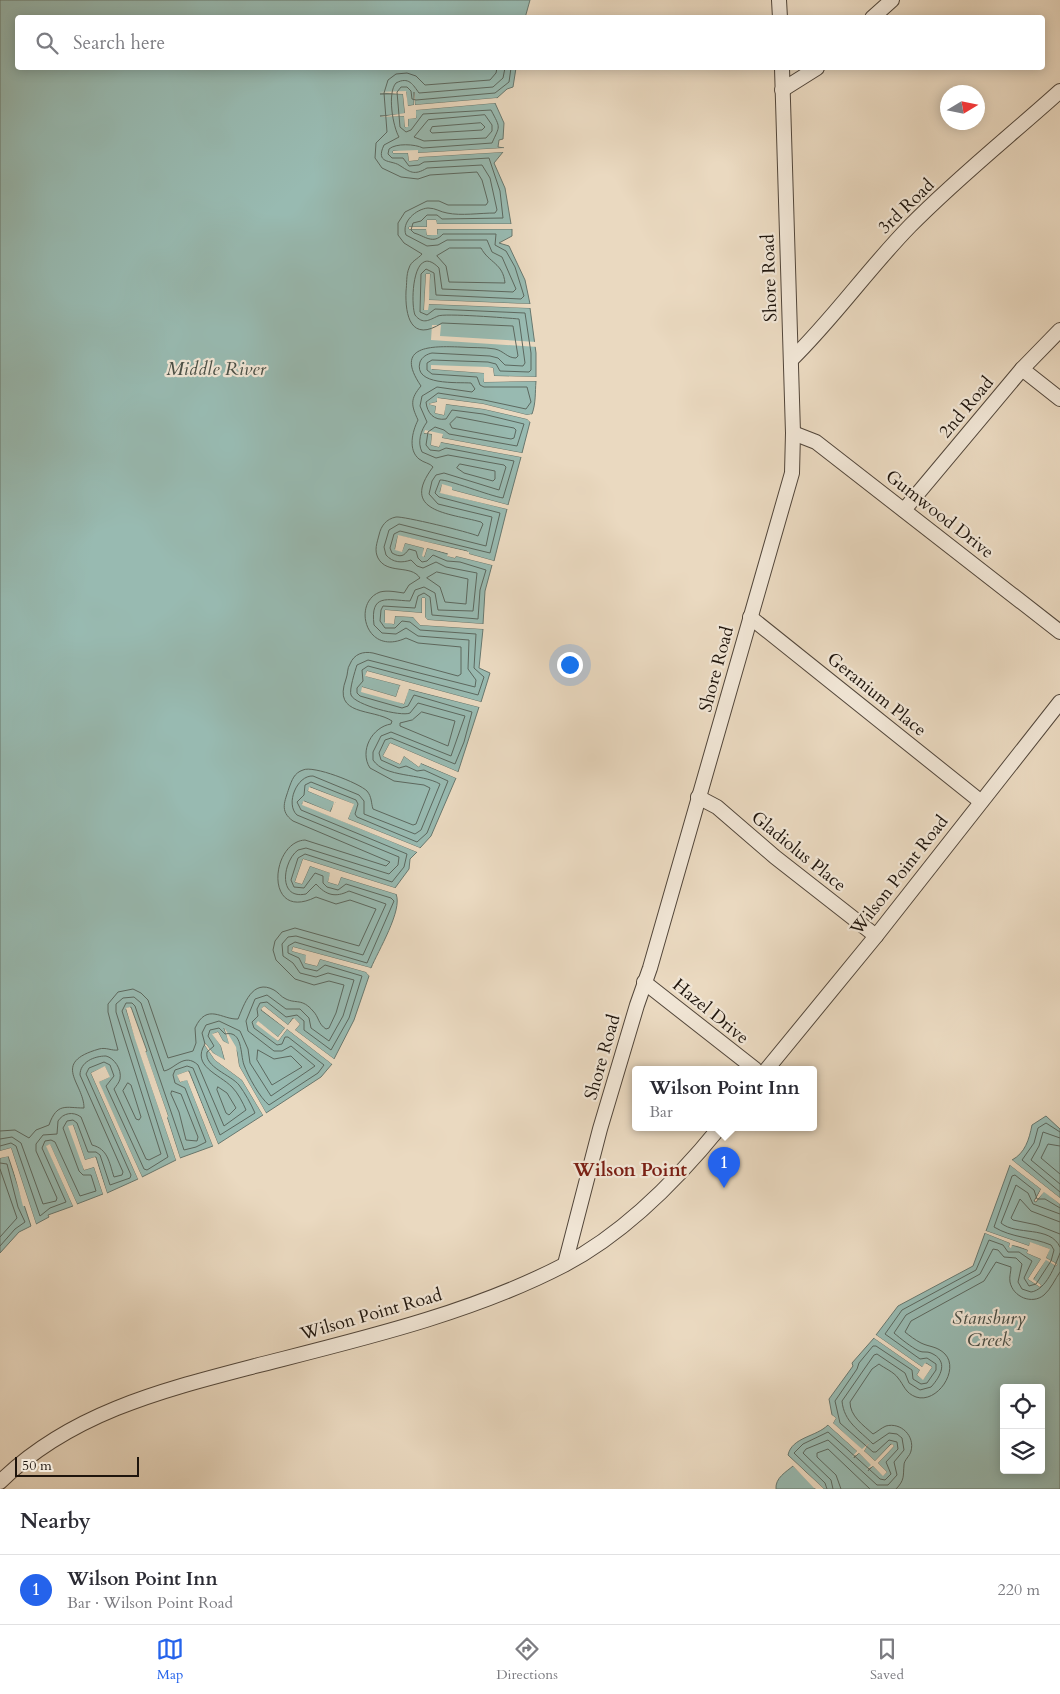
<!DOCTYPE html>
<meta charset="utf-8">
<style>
body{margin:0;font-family:Cardo,serif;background:#f7f7f7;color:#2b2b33}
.controls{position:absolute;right:15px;bottom:15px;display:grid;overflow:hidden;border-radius:5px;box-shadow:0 2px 12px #0003}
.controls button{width:45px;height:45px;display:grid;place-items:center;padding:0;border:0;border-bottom:1px solid #e1e1e2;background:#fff;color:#2b2b33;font:25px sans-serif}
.compass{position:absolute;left:940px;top:85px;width:45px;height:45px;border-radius:50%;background:#fff;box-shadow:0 2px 12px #0003;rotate:80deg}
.scale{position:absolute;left:15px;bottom:12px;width:124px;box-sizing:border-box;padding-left:5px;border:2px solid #1f150d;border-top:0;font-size:14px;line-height:18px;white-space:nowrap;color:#1f150d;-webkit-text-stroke:4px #f1e6d6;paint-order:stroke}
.you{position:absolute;left:569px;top:664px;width:18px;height:18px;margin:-12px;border:4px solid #fff;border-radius:50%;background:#1a73e8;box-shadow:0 0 0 8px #1a73e833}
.badge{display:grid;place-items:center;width:32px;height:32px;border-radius:50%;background:#2563eb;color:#fff;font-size:16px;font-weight:700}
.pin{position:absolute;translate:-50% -41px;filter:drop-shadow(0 1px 2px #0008)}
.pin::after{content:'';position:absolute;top:26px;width:18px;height:15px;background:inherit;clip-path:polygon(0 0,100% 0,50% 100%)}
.popup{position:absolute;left:632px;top:1066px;width:185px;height:65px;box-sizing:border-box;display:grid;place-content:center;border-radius:5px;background:#fff;filter:drop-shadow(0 1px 4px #0005);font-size:16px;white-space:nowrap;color:#7c7c81}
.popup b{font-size:19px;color:#2b2b33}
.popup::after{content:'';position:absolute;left:50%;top:100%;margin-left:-10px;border:10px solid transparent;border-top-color:#fff}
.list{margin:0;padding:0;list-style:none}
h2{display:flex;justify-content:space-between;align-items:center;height:65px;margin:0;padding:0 20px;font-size:21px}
h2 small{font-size:16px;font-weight:400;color:#7c7c81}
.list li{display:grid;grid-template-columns:32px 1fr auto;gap:15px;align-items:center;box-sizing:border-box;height:70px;padding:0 20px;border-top:1px solid #e1e1e2}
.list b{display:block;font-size:19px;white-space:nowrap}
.list p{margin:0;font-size:16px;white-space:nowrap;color:#7c7c81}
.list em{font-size:16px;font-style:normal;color:#7c7c81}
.icon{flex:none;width:28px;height:28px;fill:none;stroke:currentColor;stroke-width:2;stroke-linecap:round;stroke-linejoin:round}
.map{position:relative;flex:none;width:1060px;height:1489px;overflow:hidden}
.search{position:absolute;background:#fff;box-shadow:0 2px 12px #0003;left:15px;right:15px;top:15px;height:55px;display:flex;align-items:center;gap:12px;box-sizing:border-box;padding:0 18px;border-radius:5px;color:#7c7c81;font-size:19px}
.sheet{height:135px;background:#fff}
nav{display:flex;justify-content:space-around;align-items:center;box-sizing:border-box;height:70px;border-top:1px solid #e1e1e2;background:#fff;font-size:14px;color:#7c7c81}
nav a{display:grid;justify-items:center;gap:2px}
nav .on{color:#2563eb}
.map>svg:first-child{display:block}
.water{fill:#98bab1;stroke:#68786f;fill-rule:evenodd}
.pier{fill:#ead9c0;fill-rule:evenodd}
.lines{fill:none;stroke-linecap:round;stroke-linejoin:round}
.shore{stroke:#5c685f;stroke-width:1}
.street-casing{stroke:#52463a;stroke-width:16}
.street{stroke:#f1e6d6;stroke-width:14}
.labels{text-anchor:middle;stroke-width:4.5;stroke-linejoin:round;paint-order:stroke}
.street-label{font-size:18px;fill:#1f150d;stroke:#f1e6d6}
.water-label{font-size:19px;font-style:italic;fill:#494f46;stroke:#f1e6d6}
.neighbourhood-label{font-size:19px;font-weight:bold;fill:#7a1f14;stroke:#f1e6d6}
</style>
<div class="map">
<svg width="1060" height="1489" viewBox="0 0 1060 1489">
<rect width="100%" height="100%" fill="#ead9c0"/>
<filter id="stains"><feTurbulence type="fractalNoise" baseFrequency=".004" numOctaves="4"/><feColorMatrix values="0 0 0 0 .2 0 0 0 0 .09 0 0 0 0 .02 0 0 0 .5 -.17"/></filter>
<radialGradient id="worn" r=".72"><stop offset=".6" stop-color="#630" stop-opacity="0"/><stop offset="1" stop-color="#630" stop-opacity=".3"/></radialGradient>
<g class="water">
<path d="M 0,0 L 530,0 L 525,18 L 18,18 L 18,68 L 516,68 L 513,87 L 507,89 L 497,98 L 415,105 L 414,92 L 414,105 L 407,106 L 406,92 L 380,94 L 403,94 L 405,114 L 380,116 L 405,116 L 405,127 L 408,126 L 408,118 L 416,118 L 415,110 L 495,103 L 504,123 L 503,139 L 499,140 L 498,147 L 504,148 L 418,153 L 393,151 L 393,153 L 408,153 L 409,161 L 418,160 L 418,157 L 503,152 L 494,163 L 505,188 L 511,224 L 436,224 L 436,220 L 427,220 L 427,227 L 409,227 L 409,229 L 427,229 L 427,235 L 437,234 L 437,229 L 512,229 L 512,236 L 499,243 L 509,246 L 525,280 L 530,304 L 428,300 L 430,274 L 426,274 L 424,310 L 428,304 L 530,308 L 536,353 L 536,377 L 494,376 L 493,368 L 432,369 L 485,373 L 484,382 L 536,381 C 535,393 536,403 532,414 L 527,415 L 483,404 L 438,398 L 437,402 L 429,404 L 436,406 L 435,413 L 444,415 L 445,404 L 484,409 L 527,419 L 530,422 L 522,453 L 442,438 L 442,435 L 424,433 L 432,434 L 431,445 L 439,447 L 440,442 L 521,457 L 508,505 L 452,490 L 442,485 L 440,492 L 507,509 L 494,561 L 469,554 L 467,551 L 398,536 L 395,549 L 402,551 L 405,543 L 424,548 L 424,557 L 427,548 L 448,554 L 448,556 L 455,558 L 456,556 L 492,565 L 485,591 L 483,624 L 428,620 L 425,617 L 425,598 L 422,598 L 422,613 L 385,610 L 385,622 L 394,624 L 395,616 L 413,617 L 420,625 L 483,629 L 479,668 L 490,673 L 481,702 L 367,671 L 366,676 L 400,685 L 396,697 L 362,687 L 404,704 L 408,689 L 479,707 L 458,772 L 390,743 L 383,756 L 400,764 L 404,756 L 419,767 L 420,763 L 456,778 L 431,836 L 420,848 L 348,819 L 353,804 L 310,787 L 308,791 L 335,802 L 330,812 L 304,801 L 302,804 L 417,852 L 410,859 L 409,869 L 395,888 L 303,859 L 295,882 L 302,884 L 310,866 L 331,873 L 328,882 L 338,885 L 341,877 L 396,894 C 403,910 378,951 371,968 L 293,947 L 292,951 L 307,955 L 305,963 L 317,966 L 320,959 L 366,972 L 369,976 L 354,1020 L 334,1059 L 295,1030 L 300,1024 L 293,1018 L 288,1025 L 264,1006 L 261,1010 L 285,1028 L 278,1037 L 258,1022 L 278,1041 L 287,1029 L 332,1064 L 321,1077 L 266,1113 L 239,1066 L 237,1052 L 224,1028 L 230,1045 L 223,1041 L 218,1032 L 213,1034 L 221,1046 L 225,1061 L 213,1053 L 205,1043 L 204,1044 L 215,1060 L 242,1080 L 263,1115 L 218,1144 L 189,1071 L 178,1075 L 180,1082 L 187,1079 L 213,1146 L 180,1158 L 167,1117 L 168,1116 L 145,1052 L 147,1051 L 131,1007 L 126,1009 L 176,1160 L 142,1177 L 98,1082 L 109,1077 L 105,1067 L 91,1073 L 138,1179 L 107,1193 L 96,1157 L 85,1160 L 73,1125 L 84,1170 L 94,1167 L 103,1194 L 77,1204 L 50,1145 L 47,1146 L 73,1206 L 48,1215 L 49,1217 L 36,1224 L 11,1148 L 0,1151 Z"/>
<path d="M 1046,1116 L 1060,1129 L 1060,1198 L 1012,1160 C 1025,1153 1029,1140 1032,1125 Z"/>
<path d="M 8,1156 L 31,1226 L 19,1232 L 0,1253 L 0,1158 Z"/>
<path d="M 1010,1165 L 1041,1189 L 1034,1201 L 1036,1202 L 1044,1191 L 1060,1204 L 1060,1489 L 824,1489 L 788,1455 C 792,1437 816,1437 828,1425 L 857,1451 L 854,1458 L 859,1453 L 872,1465 L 868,1471 L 873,1466 L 883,1475 L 887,1472 L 878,1463 L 894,1446 L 891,1444 L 875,1461 L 864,1451 L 868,1444 L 862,1450 L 833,1423 L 836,1418 L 832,1415 L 829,1399 L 853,1366 L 852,1363 L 874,1338 L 920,1370 L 917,1375 L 923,1379 L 932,1367 L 926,1363 L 922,1367 L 876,1335 L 898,1306 L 973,1266 L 985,1233 L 1010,1243 L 1009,1247 L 1012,1245 L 1028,1250 L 1027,1253 L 1041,1259 L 1028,1279 L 1040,1287 L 1041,1285 L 1033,1280 L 1046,1259 L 1056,1266 L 1057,1264 L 1046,1258 L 1049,1249 L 1030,1243 L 1029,1246 L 986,1231 ZM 1004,1388 L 1041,1388 L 1041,1470 L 1004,1470 Z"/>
<path d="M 793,1466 L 815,1487 L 815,1489 L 776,1489 C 775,1478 786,1472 793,1466 Z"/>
</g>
<g class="pier">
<path d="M 406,91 L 408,106 L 414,105 L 414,92 L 415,105 L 497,98 L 495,103 L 416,110 L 416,118 L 408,119 L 408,127 L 405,127 L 404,116 L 380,117 L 405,113 L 403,94 L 379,92 Z"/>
<path d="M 504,148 L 503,152 L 419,157 L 418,160 L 409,161 L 408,153 L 393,153 L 393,151 L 418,150 L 418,153 Z"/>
<path d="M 427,220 L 436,220 L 437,224 L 511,224 L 512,229 L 437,229 L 437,235 L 427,235 L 426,229 L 409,229 L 409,227 L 427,227 Z"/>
<path d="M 426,274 L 430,274 L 429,300 L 530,304 L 530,308 L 429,304 L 428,310 L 424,310 Z"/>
<path d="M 432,325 L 441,325 L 440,336 L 537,342 L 538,347 L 431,340 Z"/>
<path d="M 431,365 L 488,367 L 493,368 L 494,376 L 536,377 L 536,381 L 484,382 L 484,373 L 431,369 Z"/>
<path d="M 437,398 L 483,404 L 527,415 L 532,414 L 529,417 L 530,422 L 527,419 L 484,409 L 446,404 L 444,415 L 435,413 L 436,406 L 428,404 L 437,402 Z"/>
<path d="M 425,430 L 443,434 L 442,438 L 522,453 L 521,457 L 441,442 L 439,447 L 431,445 L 432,434 L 424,433 Z"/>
<path d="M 442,484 L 452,487 L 452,490 L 508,505 L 507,509 L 440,493 Z"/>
<path d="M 398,535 L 469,552 L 469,554 L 494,561 L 492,565 L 456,556 L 455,558 L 447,556 L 448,553 L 427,548 L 424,557 L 422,556 L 424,548 L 405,543 L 402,552 L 395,550 Z"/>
<path d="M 422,598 L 425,598 L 425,617 L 428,620 L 483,624 L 483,629 L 420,625 L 413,617 L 395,616 L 394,624 L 385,623 L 385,610 L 422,613 Z"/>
<path d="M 367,671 L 481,702 L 480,704 L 368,674 L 401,683 L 397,699 L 402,701 L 408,686 L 480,705 L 479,707 L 409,689 L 404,704 L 361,692 L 362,687 L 396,697 L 400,685 L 365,676 Z"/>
<path d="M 390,743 L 458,772 L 457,774 L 391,746 L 387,755 L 399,761 L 405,754 L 418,764 L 421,760 L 457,776 L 456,778 L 421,763 L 419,767 L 404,756 L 400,764 L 383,756 Z"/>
<path d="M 309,787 L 354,804 L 348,819 L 420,848 L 417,852 L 302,805 L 303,801 L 331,812 L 334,802 L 308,791 ZM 336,800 L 350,805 L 345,820 L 332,814 Z"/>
<path d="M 303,859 L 395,888 L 396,891 L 316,866 L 333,872 L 331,881 L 336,882 L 341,874 L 396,892 L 396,894 L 341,877 L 338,885 L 328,882 L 330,873 L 310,866 L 302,884 L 295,882 Z"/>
<path d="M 293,947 L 371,968 L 368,971 L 369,976 L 366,972 L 320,959 L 317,966 L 305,963 L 306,955 L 292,951 Z"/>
<path d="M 264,1006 L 288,1025 L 294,1018 L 300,1024 L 295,1030 L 334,1059 L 333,1061 L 312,1045 L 333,1062 L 332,1064 L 287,1029 L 278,1041 L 256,1024 L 258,1021 L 278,1037 L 285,1028 L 261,1009 Z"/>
<path d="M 130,1007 L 168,1116 L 167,1118 L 180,1158 L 176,1160 L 135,1039 L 126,1008 Z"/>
<path d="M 224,1027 L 236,1047 L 239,1066 L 266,1113 L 263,1115 L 242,1080 L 215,1060 L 204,1044 L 205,1043 L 213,1053 L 225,1060 L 221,1046 L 212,1034 L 218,1032 L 223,1041 L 229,1044 ZM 222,1044 L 229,1047 L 232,1045 L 236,1067 L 243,1078 L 219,1060 L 225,1063 L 228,1061 Z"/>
<path d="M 105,1066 L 110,1077 L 99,1082 L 142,1177 L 138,1179 L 91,1073 Z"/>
<path d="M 188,1071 L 218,1144 L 213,1146 L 187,1080 L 180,1082 L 177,1075 Z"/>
<path d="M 73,1125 L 85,1160 L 95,1157 L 107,1193 L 103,1194 L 94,1167 L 84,1170 L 68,1126 Z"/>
<path d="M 50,1144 L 77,1204 L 73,1206 L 46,1146 Z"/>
<path d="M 11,1148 L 36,1224 L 32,1226 L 26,1206 L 23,1206 L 10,1156 L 0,1158 L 0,1156 L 11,1154 L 9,1151 L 0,1153 L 0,1151 Z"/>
<path d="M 1012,1160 L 1060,1198 L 1060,1204 L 1044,1192 L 1035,1202 L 1041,1189 L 1010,1165 Z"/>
<path d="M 986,1231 L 1029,1246 L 1030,1242 L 1050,1249 L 1046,1258 L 1057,1264 L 1056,1266 L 1046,1260 L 1033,1279 L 1041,1285 L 1040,1287 L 1028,1279 L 1041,1259 L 1027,1253 L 1028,1250 L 1019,1246 L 1012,1245 L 1011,1248 L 1009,1247 L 1010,1243 L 985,1233 Z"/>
<path d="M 876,1335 L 922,1367 L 925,1363 L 932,1367 L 923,1380 L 917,1375 L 920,1370 L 874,1338 Z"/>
<path d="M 829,1413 L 836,1418 L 833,1423 L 862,1449 L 869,1443 L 864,1451 L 875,1461 L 892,1444 L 894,1446 L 878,1463 L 887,1472 L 883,1476 L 873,1466 L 866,1470 L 871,1465 L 859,1453 L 852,1457 L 857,1451 L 826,1423 L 830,1423 L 832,1419 Z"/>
<path d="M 788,1456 L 824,1489 L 818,1487 L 818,1489 L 814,1488 L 793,1466 Z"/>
</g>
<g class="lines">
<g class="shore">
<path d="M 485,115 L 492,125 L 492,131 L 486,138 L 424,141 L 414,137 L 428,120 Z"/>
<path d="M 481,123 L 485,127 L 482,130 L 432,133 L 430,131 L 432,127 Z"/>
<path d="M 450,248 L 481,248 C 489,263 503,263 505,283 L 449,282 L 446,266 L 437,256 Z"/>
<path d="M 457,417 L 514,428 L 516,430 L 514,438 L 511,439 L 452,428 L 450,424 Z"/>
<path d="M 460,464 L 495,471 L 495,479 L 493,481 L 464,473 L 457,468 Z"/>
<path d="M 437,572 L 468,579 L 466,604 L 445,602 L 440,587 L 427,578 Z"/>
<path d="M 422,712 L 455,721 L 448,746 L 400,726 L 400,723 L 412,720 Z"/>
<path d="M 258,1050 L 274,1059 L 291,1056 L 302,1067 L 272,1085 L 257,1060 Z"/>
<path d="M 128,1083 L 131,1085 L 141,1117 L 139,1120 L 136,1119 L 123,1091 Z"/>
<path d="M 218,1087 L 227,1093 L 236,1108 L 229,1115 L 226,1113 L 217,1090 Z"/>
<path d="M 172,1091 L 181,1094 L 198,1137 L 197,1141 L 186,1140 L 179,1112 L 171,1094 Z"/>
<path d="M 0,1131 L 15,1130 L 29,1138 L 36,1130 L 49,1125 C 57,1102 66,1108 84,1108 C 84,1083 50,1063 99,1049 C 106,1047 112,1051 118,1050 L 108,1012 L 108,1004 L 118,992 L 133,989 L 141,993 L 148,1000 L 168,1058 L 193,1051 L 196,1043 L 195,1028 C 207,1002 222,1020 238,1019 C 244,1005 252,978 274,990 C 278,992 281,997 286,999 C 296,1004 302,998 313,1011 C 319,1017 318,1024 326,1029 L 329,1028 L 336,1013 L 344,985 L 329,981 L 314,985 L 295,979 L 276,960 L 273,950 L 275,941 L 282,932 L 295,928 L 359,946 L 376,909 L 350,900 L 336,904 L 316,897 C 264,923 270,842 305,840 L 386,866 L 390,862 L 293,821 C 279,811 285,801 289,788 C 292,780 294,773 303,770 C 313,765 359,783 367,791 C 372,797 371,803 373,809 L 413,825 L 416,824 L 430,788 L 424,785 L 394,781 L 370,768 C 359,751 372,727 391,724 L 392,721 C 373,708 332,717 346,679 C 348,674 347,668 350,664 C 354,654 363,651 373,653 L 458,676 L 461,674 L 461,647 L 418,643 L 406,638 C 365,657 352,602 380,592 C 388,590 396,592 404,593 L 409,585 L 420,578 C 411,564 387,575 378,558 C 374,550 377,543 379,535 C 381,526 386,519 396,517 C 403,516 469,532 478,536 L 483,524 L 481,522 C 449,513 399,512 433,467 C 430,463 424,463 419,459 C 408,450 412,432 418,420 C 411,405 410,399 421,386 C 393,345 432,346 460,347 C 472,348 484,347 495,349 C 504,351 507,358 516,358 L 518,356 L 513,326 L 442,323 C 411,343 405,316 406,291 C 407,284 406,275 409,268 C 411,261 418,259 422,254 L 404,243 L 398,235 L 398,223 L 405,212 L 427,201 L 439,201 L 448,205 L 486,205 L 488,202 L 482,180 L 477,172 L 430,175 L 418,179 L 401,177 L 382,168 L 375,158 L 376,143 L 387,132 L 384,93 L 388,80 L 396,74 L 407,73 L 416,76 L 425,85 L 490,80 L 496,73 L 497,68"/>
<path d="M 1060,1132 L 1046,1123 L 1038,1128 L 1034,1143 L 1022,1160 L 1060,1192"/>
<path d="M 1060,1138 L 1043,1132 L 1039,1146 L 1031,1160 L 1060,1184"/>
<path d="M 0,1139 L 12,1137 L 21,1143 L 43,1204 L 56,1201 L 57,1198 L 36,1151 L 36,1144 L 43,1135 L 57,1134 L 58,1121 C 63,1113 73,1111 81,1117 L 92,1145 C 108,1149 109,1162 114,1177 L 122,1175 L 123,1172 L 80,1075 C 80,1062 94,1056 106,1056 C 114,1058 122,1069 120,1079 C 119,1083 116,1086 114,1089 L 146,1159 L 149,1160 L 161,1154 L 116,1012 L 116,1004 L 123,998 L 134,997 L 141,1003 L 164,1071 C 175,1069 184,1052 198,1065 L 224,1126 L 246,1110 C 243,1103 238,1093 232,1087 C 219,1074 191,1066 205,1044 L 202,1033 L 206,1025 L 219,1021 L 240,1031 L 248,1049 L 250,1063 L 271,1096 L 315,1066 L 291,1046 L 282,1051 L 274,1051 L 248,1031 L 246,1021 L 255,999 L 267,995 L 286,1009 L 300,1009 L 309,1018 L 311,1028 L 329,1041 L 343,1016 L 354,980 L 328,973 L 316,977 L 300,973 L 293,963 L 283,956 L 282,944 L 288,937 L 296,936 L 363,955 L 386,904 L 349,891 C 335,898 326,895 316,884 L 306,894 C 277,900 283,861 298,850 L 306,848 L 389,874 L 398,865 L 399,857 L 297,815 C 285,804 297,775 313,776 L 359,795 L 364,801 L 364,814 L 415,834 L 421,830 L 440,784 C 421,773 385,778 373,760 L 373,752 L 381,736 L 391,732 L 451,756 L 465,716 L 418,703 L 410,713 C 401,717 355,705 351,695 C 349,690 355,671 357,665 L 368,660 L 475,687 L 476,680 L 468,669 L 469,640 L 418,636 L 406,628 L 396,634 L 382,633 L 374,625 C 370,593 387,600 410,601 L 415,590 L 424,587 L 435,593 L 438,610 L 473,611 L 477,573 L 446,567 L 436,562 L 423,568 L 417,566 L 411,560 C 402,563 393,563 386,555 L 384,547 L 389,530 L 399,524 L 486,546 L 492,517 L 438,504 L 429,494 L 432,481 L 436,475 L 444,473 L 499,490 L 506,467 L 504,465 L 448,455 L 436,458 L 422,452 C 417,442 421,430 427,422 L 420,406 L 422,396 L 437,387 L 472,392 L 475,389 L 471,383 C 458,382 413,386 420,362 C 422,357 427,354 432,353 L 490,356 L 498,358 L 505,365 L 523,366 L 525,363 L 519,319 C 508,318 444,313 438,316 C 429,320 423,325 415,315 C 410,302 413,241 439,268 L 442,289 L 513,292 L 516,289 L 502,257 L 492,252 L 487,240 L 447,240 L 438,245 L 427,246 L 406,235 C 401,222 416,209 428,208 C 436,208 440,212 447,213 C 461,216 480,213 495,213 L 497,210 L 490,178 L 482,165 L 427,168 C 414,176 410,172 399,165 C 391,160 375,164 384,145 L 399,137 C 393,127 387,93 396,83 C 409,76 413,85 419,93 L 493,87 L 503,78 L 505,68"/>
<path d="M 0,1146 L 11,1143 L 16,1146 L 40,1216 L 50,1208 L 66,1202 L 42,1148 L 45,1141 L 51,1140 L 55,1142 L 80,1196 L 96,1191 L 91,1175 L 83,1175 L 79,1171 L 63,1128 L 67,1121 L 73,1120 L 77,1123 L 88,1152 L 96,1152 L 100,1155 L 110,1185 L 130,1178 L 131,1175 L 86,1074 L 89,1068 L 104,1062 L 110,1065 L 114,1076 L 106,1086 L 144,1169 L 147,1170 L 168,1157 L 122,1011 L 126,1003 L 132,1003 L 135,1006 L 184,1150 L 196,1147 L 206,1142 L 185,1088 L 175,1083 L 173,1075 L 175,1070 L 187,1066 L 193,1068 L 220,1135 L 255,1113 C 251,1104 245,1093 239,1085 C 231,1075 204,1067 207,1052 L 214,1046 L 208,1036 L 210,1030 L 219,1028 L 225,1034 C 243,1030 240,1054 244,1065 C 248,1076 260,1098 269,1105 L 318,1073 L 324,1065 L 288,1037 L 285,1037 L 282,1044 L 277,1045 L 254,1028 L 252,1022 L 258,1016 L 257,1009 L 260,1003 L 267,1002 L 286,1017 L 297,1015 L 304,1021 L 304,1030 L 331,1050 L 349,1018 L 362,976 L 325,965 L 317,971 L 304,968 L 299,958 L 288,953 L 288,946 L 295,942 L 367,963 L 394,901 L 391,898 L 346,884 L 338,890 L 327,887 L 323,883 L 323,876 L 315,873 L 304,888 L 294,887 L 291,880 L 298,858 L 305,854 L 392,882 L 404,867 L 407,854 L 301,810 L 297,802 L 304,795 L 305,785 L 311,782 L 356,800 L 358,804 L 355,814 L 357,817 L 417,842 L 427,833 L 448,781 L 424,770 L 417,771 L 406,766 L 399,768 L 381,760 L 379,753 L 385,740 L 391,738 L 455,764 L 464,742 L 472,712 L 414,695 L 408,706 L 402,708 L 360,696 L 357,693 L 357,688 L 363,681 L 362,670 L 368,666 L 478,695 L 484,677 L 474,668 L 476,634 L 420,630 L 410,622 L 402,621 L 395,628 L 385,628 L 380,621 L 381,610 L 383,606 L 415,608 L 418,596 L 424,593 L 430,597 L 432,615 L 478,619 L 480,590 L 486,570 L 460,562 L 447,561 L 433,555 L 427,561 L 422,562 L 418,558 L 416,551 L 409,549 C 404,556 401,558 392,553 L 390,548 L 394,534 L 400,531 L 490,553 L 500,513 L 439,497 L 435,493 L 440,480 C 447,479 490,496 503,498 L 514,461 L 446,448 L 439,451 L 430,450 L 426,445 L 428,432 L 435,427 L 444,430 L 449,434 L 517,446 L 524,424 L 483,414 L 452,410 L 446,419 C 434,421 427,413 426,402 L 438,393 L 484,400 L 526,409 L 531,402 L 527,387 L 484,387 L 480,385 L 477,377 L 432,374 L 427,370 L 427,363 L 432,360 L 488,362 L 496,364 L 500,371 L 529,372 L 531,370 L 531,353 L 525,313 L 435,309 L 427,315 L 420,312 L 421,274 L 426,269 L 434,273 L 436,295 L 521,299 L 524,296 L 515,267 L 506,251 L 495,245 L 496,234 L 443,234 C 433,245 425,236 414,233 L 411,230 L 413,223 L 421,221 L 427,215 L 437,215 L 442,219 L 503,218 L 500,191 L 489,158 L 424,162 L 419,165 L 409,166 L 403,158 L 392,158 L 388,154 L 389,149 C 396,143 415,144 423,148 L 492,143 C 500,125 501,129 491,110 L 423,114 L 411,130 L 406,132 L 400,127 L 397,92 L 401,87 L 407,87 L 411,91 L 412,99 L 416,100 L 495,93 L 509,82 L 511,68"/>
<path d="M 1060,1146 L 1048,1144 L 1041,1158 L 1060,1174"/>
<path d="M 0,1163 L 7,1164 L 18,1207 L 25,1222 L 15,1229 L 0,1246"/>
<path d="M 0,1169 L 17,1218 L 0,1237"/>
<path d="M 1060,1214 L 1033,1204 L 1028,1193 L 1016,1185 L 1001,1223 C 1016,1236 1050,1225 1060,1247"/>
<path d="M 1060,1222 L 1031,1211 L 1020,1199 L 1011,1218 L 1013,1220 L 1037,1225 L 1060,1234"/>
<path d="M 827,1489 L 825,1483 L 794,1453 L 803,1444 L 828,1432 L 880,1479 L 885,1480 L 891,1474 L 886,1462 L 898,1449 L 897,1442 L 889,1440 L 876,1452 L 873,1452 L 840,1423 L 835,1401 L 857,1369 L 859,1363 L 873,1346 L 876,1346 L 912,1370 L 913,1379 L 921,1384 L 927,1383 L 936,1370 L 936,1364 L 927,1358 L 920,1359 L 885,1334 L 902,1310 L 976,1270 L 989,1240 L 1003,1245 L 1008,1252 L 1019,1252 L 1032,1261 L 1024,1278 L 1029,1286 L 1036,1284 L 1051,1261 L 1054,1250 L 1051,1245 C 1032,1237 1012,1238 994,1227 L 1012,1176 L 1015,1175 L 1034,1190 L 1037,1199 L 1045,1199 L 1060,1208"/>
<path d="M 833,1489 L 831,1480 L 803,1453 L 806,1449 L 828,1440 L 877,1485 L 888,1485 L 897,1475 L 894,1462 L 904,1450 L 902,1438 L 897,1434 L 889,1433 L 873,1444 C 859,1430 844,1422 842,1401 L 874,1355 L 877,1354 L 905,1373 L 909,1383 L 920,1390 L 931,1387 C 941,1376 949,1361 931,1353 C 927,1351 923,1353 919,1351 C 911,1347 901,1339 894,1333 L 906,1315 L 980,1274 L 993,1249 L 998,1250 L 1004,1257 L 1016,1258 L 1022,1264 L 1018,1282 L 1022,1289 L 1031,1292 C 1046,1290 1055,1266 1060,1253"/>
<path d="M 841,1489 L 836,1475 L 817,1457 L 817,1453 L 828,1449 L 870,1489"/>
<path d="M 896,1489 C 905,1480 903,1476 904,1465 C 904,1460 910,1456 911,1451 C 915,1436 901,1422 886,1426 C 881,1428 877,1432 873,1434 C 863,1425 850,1416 850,1402 L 872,1369 L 879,1364 C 884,1368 894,1372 898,1378 C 904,1385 905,1393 916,1397 C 937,1404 960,1370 945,1354 C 937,1346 929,1347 921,1343 C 915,1340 910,1336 905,1332 L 911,1321 L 984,1281 L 996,1262 L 1011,1267 C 1011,1272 1009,1277 1010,1282 C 1013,1297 1032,1305 1044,1295 C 1051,1289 1055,1279 1060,1272"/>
</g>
<g class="street-casing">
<g id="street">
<path d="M 779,0 L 780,18"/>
<path d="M 872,18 L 892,0"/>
<path d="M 782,90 L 817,68"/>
<path d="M 791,360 C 834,318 868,269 910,226 C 957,178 1010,136 1060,91"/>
<path d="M 1022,369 L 1060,399"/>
<path d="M 793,433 L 816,442 L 834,456 L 1060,632"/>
<path d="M 904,510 L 1022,369 L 1060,330"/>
<path d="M 750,617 L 980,801"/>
<path d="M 698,797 L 717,807 L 775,857 L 876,936"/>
<path d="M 644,982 L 755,1069"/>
<path d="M 767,1069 L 876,936 L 1060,702"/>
<path d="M 565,1264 L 600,1129 L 637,1005 L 650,968 L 792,473 L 793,433 L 782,68"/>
<path d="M 0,1482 C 70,1413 163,1390 255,1366 C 357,1340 470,1314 564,1265 C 625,1233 677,1180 720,1127"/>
</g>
</g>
<use href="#street" class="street"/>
</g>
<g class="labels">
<g class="street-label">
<text transform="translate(906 206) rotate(-44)" y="6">3rd Road</text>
<text transform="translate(769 278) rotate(-92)" y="6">Shore Road</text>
<text transform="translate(966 407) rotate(-50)" y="6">2nd Road</text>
<text transform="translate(940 514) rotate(38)" y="6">Gumwood Drive</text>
<text transform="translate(716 669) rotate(-75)" y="6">Shore Road</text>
<text transform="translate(877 694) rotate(39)" y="6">Geranium Place</text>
<text transform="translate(799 851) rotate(39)" y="6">Gladiolus Place</text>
<text transform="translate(899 875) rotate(-52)" y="6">Wilson Point Road</text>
<text transform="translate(711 1011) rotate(39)" y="6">Hazel Drive</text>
<text transform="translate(602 1057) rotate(-74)" y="6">Shore Road</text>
<text transform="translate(371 1314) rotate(-16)" y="6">Wilson Point Road</text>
</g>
<g class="water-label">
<text x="216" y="375">Middle River</text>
<text x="989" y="1324">Stansbury<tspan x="989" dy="22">Creek</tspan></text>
</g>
<g class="neighbourhood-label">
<text x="630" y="1176">Wilson Point</text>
</g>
</g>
<rect width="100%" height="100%" filter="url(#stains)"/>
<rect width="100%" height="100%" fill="url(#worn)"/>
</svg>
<div class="controls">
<button><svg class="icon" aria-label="locate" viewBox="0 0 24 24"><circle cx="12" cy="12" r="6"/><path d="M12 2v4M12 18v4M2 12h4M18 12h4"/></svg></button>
<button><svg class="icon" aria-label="layers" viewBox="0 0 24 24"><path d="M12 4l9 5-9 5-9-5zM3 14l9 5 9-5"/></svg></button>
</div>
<svg class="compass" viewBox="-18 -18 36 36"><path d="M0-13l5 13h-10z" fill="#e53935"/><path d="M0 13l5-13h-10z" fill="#7c7c81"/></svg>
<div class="scale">50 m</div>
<div class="you"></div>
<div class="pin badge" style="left:724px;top:1188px">1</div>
<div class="popup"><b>Wilson Point Inn</b>Bar</div>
<div class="search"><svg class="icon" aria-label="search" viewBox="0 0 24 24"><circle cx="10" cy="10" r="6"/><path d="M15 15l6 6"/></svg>Search here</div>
</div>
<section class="sheet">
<h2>Nearby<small></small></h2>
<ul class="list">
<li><span class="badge">1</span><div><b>Wilson Point Inn</b><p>Bar · Wilson Point Road</p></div><em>220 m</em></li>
</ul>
</section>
<nav>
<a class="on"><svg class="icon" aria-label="map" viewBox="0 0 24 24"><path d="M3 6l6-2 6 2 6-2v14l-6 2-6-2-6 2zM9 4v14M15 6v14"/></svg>Map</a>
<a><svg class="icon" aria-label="directions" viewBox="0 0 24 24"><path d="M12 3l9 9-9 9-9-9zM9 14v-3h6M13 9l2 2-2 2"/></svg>Directions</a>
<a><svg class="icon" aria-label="saved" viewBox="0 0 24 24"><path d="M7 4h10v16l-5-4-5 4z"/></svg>Saved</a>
</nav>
